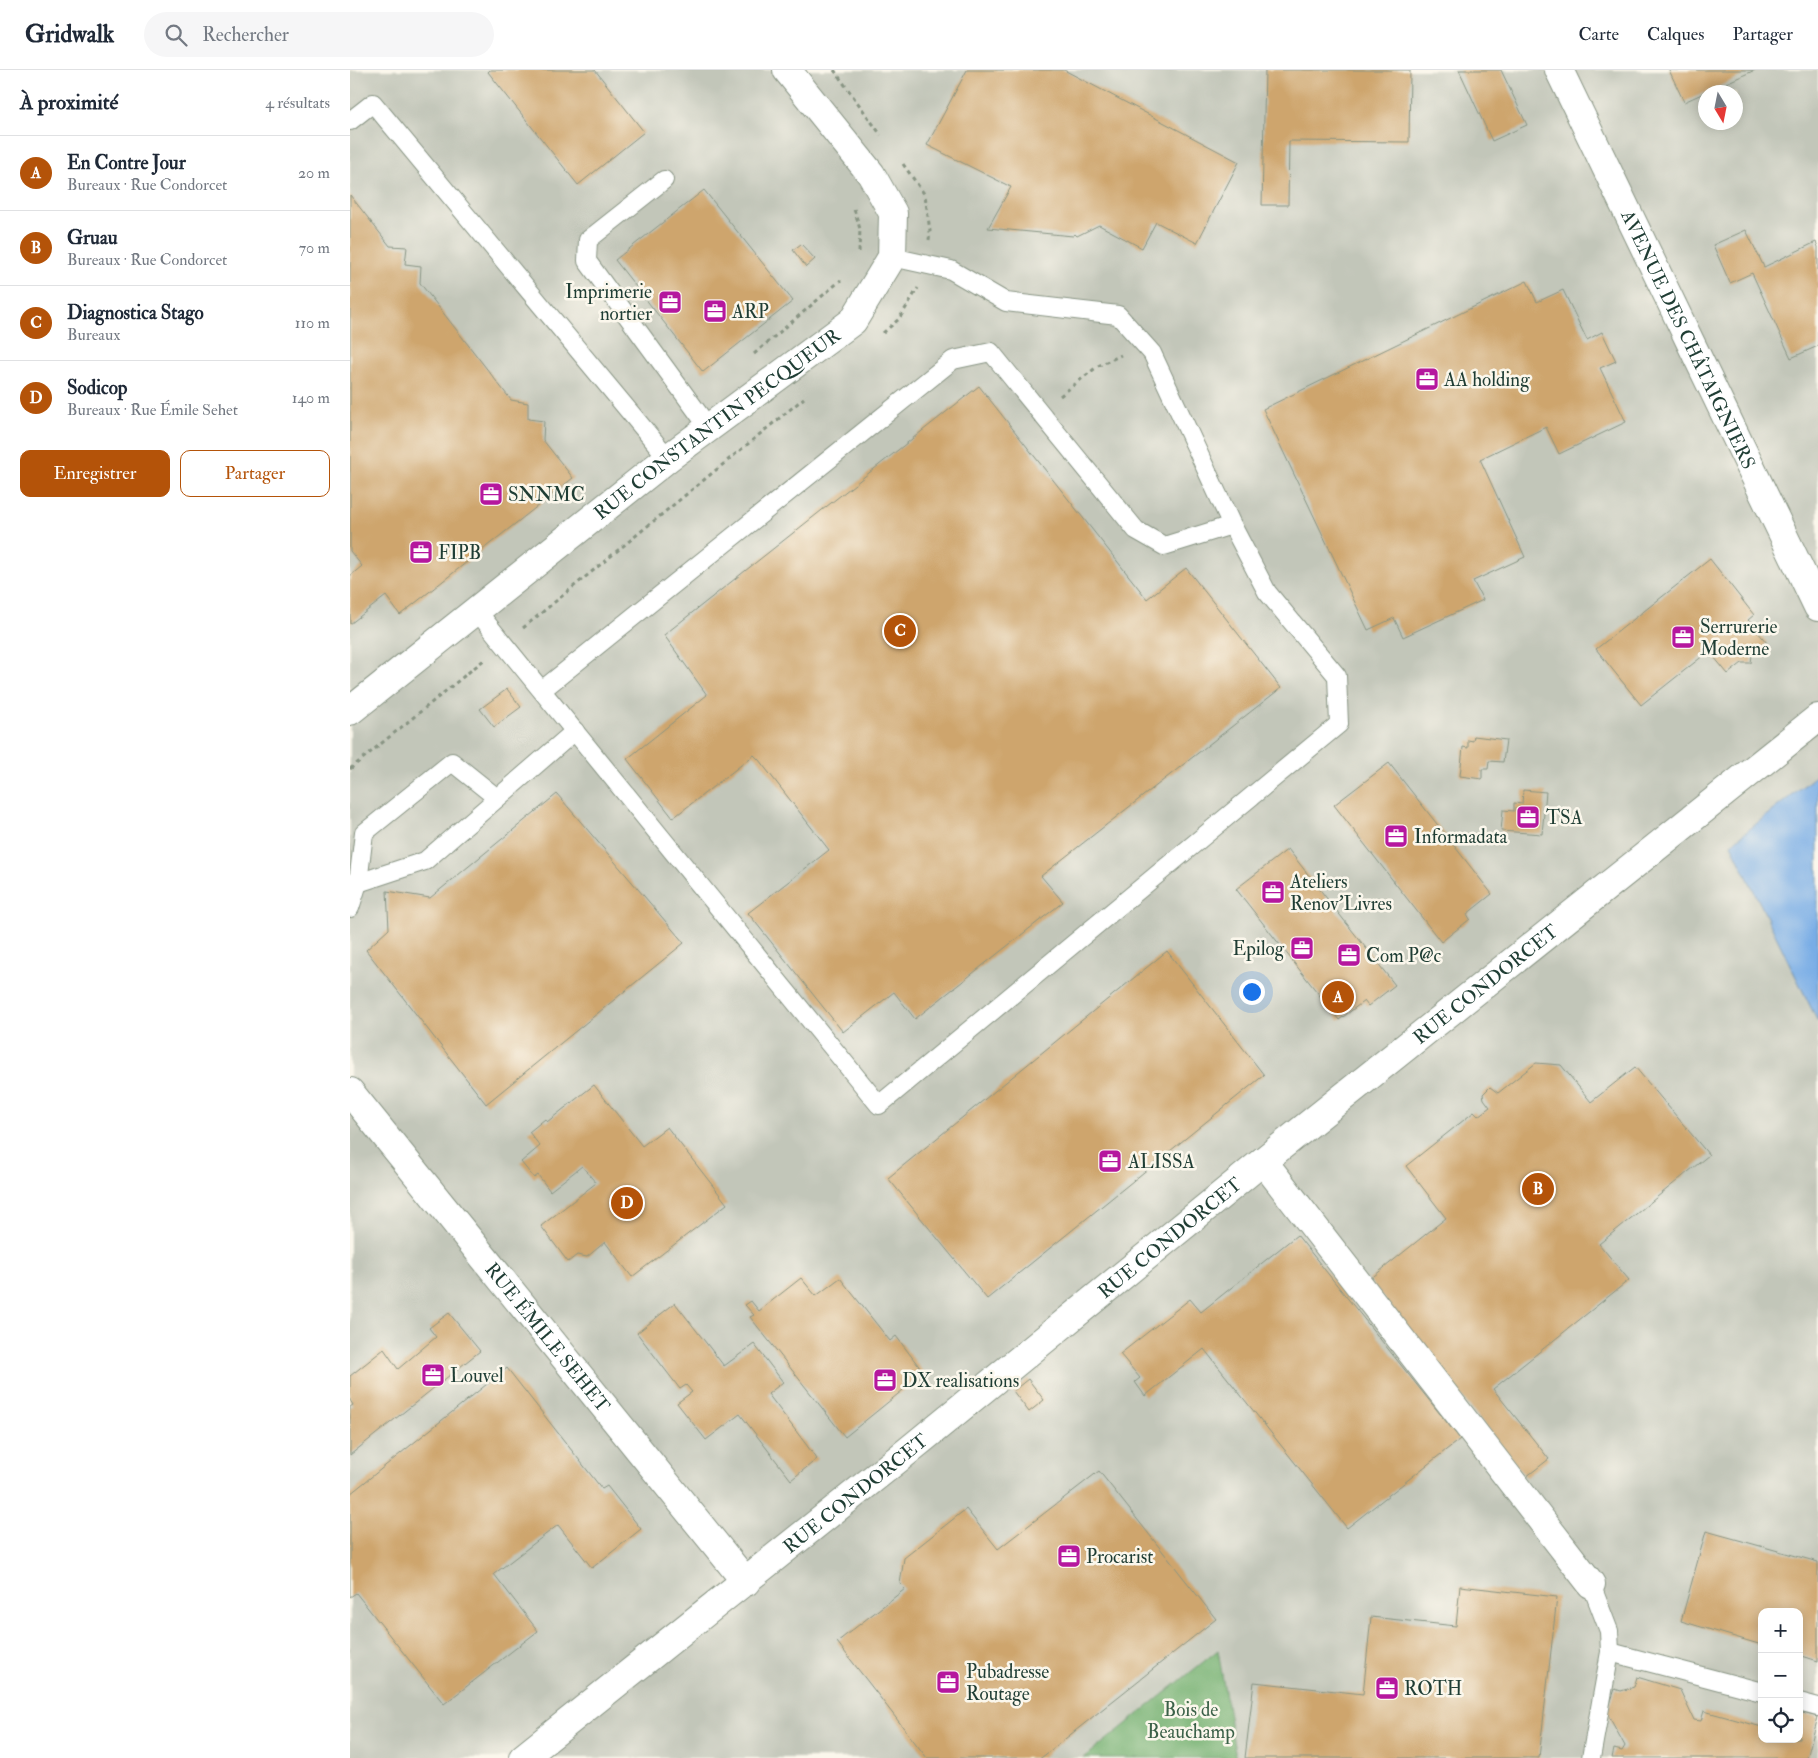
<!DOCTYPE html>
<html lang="fr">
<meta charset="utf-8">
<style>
body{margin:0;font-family:"IM FELL Double Pica",serif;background:#f6f6f7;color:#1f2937}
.controls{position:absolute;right:15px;bottom:15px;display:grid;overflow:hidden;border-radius:10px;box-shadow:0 2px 12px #0003}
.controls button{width:45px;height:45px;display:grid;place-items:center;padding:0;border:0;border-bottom:1px solid #e0e1e3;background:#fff;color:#1f2937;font:25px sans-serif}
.compass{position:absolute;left:1348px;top:15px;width:45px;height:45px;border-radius:50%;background:#fff;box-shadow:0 2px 12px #0003;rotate:170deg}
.you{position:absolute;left:901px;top:921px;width:18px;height:18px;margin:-12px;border:4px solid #fff;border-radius:50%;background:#1a73e8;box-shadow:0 0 0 8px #1a73e833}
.badge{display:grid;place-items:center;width:32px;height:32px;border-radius:50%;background:#b45309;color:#fff;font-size:16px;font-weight:700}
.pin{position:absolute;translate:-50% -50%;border:2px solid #fff;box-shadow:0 1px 5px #0006}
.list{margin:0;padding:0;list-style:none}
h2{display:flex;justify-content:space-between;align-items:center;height:65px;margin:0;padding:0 20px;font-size:21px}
h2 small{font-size:16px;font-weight:400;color:#747a83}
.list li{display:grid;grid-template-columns:32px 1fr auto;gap:15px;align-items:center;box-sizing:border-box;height:75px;padding:0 20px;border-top:1px solid #e0e1e3}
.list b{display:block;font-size:19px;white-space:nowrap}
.list p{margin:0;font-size:16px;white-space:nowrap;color:#747a83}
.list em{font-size:16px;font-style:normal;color:#747a83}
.actions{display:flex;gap:10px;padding:15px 20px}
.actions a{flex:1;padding:11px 0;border:1px solid #b45309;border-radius:10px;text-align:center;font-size:18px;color:#b45309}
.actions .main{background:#b45309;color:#fff}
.icon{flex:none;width:28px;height:28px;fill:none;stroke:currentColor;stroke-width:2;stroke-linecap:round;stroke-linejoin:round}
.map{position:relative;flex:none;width:1468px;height:1688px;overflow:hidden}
header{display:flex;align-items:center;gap:30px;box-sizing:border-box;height:70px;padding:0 25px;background:#fff;border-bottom:1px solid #e0e1e3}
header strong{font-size:24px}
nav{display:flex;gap:28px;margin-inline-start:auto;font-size:18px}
.search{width:350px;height:45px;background:#f6f6f7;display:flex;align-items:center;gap:12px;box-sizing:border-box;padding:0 18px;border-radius:28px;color:#747a83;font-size:19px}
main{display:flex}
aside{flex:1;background:#fff}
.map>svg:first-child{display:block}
.industrial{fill:#c2c6b9;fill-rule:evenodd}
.forest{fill:#73b070;stroke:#497652}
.water{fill:#79ade6;stroke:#4c758d}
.building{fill:#cea56d}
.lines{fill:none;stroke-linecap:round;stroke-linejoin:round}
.service-casing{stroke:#889483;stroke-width:20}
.minor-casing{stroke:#889483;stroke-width:30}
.tertiary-casing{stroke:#889483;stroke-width:30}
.path{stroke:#889483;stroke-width:3;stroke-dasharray:4 4;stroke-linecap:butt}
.service{stroke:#fff;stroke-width:18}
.minor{stroke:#fff;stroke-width:28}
.tertiary{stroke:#fff;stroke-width:28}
.labels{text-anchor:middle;stroke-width:5;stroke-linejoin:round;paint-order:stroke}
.poi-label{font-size:19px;fill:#1f3d34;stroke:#fbf7ec;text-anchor:start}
.street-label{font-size:19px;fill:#1f3d34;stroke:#fbf7ec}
.park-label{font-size:19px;fill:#3b6148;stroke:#fbf7ec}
</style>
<header>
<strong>Gridwalk</strong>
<div class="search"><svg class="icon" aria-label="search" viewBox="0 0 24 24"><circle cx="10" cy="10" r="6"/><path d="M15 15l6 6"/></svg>Rechercher</div>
<nav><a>Carte</a><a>Calques</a><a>Partager</a></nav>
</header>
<main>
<aside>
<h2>À proximité<small>4 résultats</small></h2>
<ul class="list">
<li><span class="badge">A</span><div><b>En Contre Jour</b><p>Bureaux · Rue Condorcet</p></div><em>20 m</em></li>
<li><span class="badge">B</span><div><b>Gruau</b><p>Bureaux · Rue Condorcet</p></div><em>70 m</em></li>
<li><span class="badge">C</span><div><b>Diagnostica Stago</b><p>Bureaux</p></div><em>110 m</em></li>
<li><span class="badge">D</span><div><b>Sodicop</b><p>Bureaux · Rue Émile Sehet</p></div><em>140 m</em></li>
</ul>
<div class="actions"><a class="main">Enregistrer</a><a>Partager</a></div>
</aside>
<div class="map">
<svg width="1468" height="1688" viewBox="0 0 1468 1688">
<rect width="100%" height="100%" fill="#fbf7ec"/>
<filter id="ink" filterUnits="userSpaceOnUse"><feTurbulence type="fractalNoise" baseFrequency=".02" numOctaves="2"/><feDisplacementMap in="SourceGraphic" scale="10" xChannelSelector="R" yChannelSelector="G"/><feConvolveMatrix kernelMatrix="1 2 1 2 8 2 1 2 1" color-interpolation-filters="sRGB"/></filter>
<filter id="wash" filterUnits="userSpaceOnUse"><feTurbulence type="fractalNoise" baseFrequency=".0096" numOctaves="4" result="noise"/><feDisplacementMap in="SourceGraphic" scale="20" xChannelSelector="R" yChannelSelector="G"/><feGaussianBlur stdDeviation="1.12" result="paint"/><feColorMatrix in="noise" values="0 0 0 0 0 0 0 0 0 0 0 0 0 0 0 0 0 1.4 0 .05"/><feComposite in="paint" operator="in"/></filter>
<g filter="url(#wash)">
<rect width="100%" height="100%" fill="#f2ead2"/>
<path class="industrial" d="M 0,0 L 1468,0 L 1468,1688 L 0,1688 ZM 1356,22 L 1386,22 L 1386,52 L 1356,52 ZM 1412,1542 L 1449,1542 L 1449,1669 L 1412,1669 Z"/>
<path class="forest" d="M 868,1580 L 886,1688 L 734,1688 Z"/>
<path class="water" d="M 1468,704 L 1468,952 L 1381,774 Z"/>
<g id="blocks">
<g class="building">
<path d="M 140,0 L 245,0 L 294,62 L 228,115 L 138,2 Z"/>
<path d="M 617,0 L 714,0 L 889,92 L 847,173 L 806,152 L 792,178 L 749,155 L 727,166 L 725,164 L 723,166 L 638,158 L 661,117 L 577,75 Z"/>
<path d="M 915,0 L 1060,0 L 1059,72 L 939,71 L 938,135 L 912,135 Z"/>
<path d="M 1109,0 L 1151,0 L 1177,55 L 1142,71 Z"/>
<path d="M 1319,0 L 1405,0 L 1334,32 Z"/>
<path d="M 354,120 L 443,231 L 353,302 L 265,190 Z"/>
<path d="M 0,125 L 40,176 L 57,177 L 55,194 L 71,196 L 70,213 L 161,330 L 178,333 L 178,349 L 194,351 L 193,370 L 223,408 L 50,545 L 36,526 L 0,554 L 0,506 L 12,496 L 0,481 Z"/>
<path d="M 1396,160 L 1414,197 L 1466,172 L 1468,177 L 1468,276 L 1441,288 L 1402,203 L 1380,213 L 1363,175 Z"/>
<path d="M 451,174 L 465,189 L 456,197 L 443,180 Z"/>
<path d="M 1177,211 L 1187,232 L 1213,220 L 1237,270 L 1252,262 L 1266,291 L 1250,298 L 1276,352 L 1209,384 L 1196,357 L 1130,389 L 1175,487 L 1123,511 L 1133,530 L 1053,567 L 1044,548 L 1018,560 L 913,339 Z"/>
<path d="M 629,316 L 797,529 L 836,498 L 931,618 L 691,806 L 713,832 L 565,949 L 544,922 L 493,962 L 398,843 L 479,780 L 409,690 L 404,685 L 323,748 L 277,689 L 357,625 L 314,565 Z"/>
<path d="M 1360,489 L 1404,545 L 1398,550 L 1417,573 L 1402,585 L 1401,593 L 1392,593 L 1378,604 L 1359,581 L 1291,635 L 1246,579 Z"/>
<path d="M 157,619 L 171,637 L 144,657 L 130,639 Z"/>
<path d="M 1124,666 L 1156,670 L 1153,692 L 1139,691 L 1138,699 L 1132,699 L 1132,709 L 1110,706 L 1113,677 L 1118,678 L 1118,670 L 1123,671 Z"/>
<path d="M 1039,693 L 1142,824 L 1117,844 L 1120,849 L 1091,872 L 984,735 Z"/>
<path d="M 1173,720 L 1196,722 L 1192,764 L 1151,761 L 1153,740 L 1164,741 L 1164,733 L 1172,734 Z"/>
<path d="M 207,724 L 334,873 L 136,1034 L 16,880 L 39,859 L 37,821 L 80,828 Z"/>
<path d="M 938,779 L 1045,915 L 1018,936 L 1014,931 L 989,950 L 886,819 Z"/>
<path d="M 817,881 L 914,1005 L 637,1229 L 538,1108 Z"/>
<path d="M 1186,993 L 1211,995 L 1241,1032 L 1285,997 L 1359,1085 L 1249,1174 L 1279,1210 L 1143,1319 L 1199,1389 L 1176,1407 L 1019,1210 L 1096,1148 L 1056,1096 L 1124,1042 L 1128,1046 L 1140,1037 L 1134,1029 L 1133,1024 L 1140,1017 L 1148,1023 Z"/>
<path d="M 244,1015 L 292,1076 L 317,1057 L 377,1134 L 282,1207 L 255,1172 L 237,1187 L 227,1185 L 218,1192 L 191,1156 L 246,1113 L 232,1096 L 200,1121 L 188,1105 L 184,1108 L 171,1092 L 190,1076 L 179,1062 L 195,1049 L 197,1052 Z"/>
<path d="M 947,1165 L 1110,1369 L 997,1458 L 854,1279 L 795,1326 L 785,1312 L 790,1308 L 770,1284 L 840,1229 L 851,1242 Z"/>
<path d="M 451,1208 L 466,1226 L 490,1208 L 540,1271 L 546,1266 L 574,1303 L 495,1367 L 400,1247 L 404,1245 L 395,1235 L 401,1231 L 409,1241 Z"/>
<path d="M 325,1233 L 374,1296 L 404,1274 L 433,1312 L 418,1324 L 467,1389 L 441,1410 L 390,1344 L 356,1370 L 327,1333 L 342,1322 L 336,1315 L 330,1319 L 287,1263 Z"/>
<path d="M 99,1243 L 130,1281 L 0,1385 L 0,1337 L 3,1335 L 0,1330 L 0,1306 L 34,1279 L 48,1299 L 86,1267 L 79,1258 Z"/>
<path d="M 157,1298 L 252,1419 L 257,1416 L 291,1459 L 242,1498 L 208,1455 L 144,1504 L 188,1561 L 94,1634 L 6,1523 L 0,1527 L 0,1424 Z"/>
<path d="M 678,1309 L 694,1330 L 679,1342 L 663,1321 Z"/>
<path d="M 749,1401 L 866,1549 L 691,1688 L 577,1688 L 487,1572 L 555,1519 L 550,1514 L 554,1488 L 616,1439 L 648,1479 Z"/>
<path d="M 1356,1461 L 1468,1492 L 1468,1591 L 1449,1585 L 1449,1542 L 1412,1542 L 1412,1575 L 1331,1551 Z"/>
<path d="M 1110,1516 L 1207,1527 L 1189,1688 L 895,1688 L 904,1612 L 1013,1624 L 1021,1547 L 1106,1556 Z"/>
<path d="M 1287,1607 L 1330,1620 L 1344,1650 L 1351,1651 L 1354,1641 L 1412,1657 L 1412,1669 L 1449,1669 L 1449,1642 L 1468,1647 L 1457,1688 L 1262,1688 L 1264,1679 L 1272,1681 L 1275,1676 L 1257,1643 L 1265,1619 L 1271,1621 L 1284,1617 Z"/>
</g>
</g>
</g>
<g filter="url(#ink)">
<use href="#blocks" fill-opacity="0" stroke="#889483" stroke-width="1"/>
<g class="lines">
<g class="service-casing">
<g id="service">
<path d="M 0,51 L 23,33 L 318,388"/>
<path d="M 314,110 L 238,170 L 237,191 L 359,358"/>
<path d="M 126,540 L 529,1035 L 989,654 L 987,606 L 917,522 L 882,455 L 802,283 L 768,245 L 656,232 L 601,200 L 542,187"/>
<path d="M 192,620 L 603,290 L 641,282 L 786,460 L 814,476 L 882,455"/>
<path d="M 8,813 L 75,791 L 225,661"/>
<path d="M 0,838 L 8,813 L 14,763 L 102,692 L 147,728"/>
<path d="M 1241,1514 L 1259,1561 L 1260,1582 L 1241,1688"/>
<path d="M 1260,1582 L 1412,1622"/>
<path d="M 1449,1632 L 1468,1637"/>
</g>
</g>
<g class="minor-casing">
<g id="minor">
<path id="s1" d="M 0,641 L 318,388 L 503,251 L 542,187 L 543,143 L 521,104 L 437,0"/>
<path id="s2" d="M 0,1022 L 396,1512"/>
<path d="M 913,1091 L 1241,1514"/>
<path id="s3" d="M 173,1688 L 548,1389 L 913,1091 L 1468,648"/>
</g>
</g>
<g class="tertiary-casing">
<g id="tertiary">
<path id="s4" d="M 1209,0 L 1468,537"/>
</g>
</g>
<g class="path">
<path d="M 484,0 L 531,65"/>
<path d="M 553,94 L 575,125 L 580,161 L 579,170"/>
<path d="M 504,139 L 510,159 L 509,182"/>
<path d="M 533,263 L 549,249 L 568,218"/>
<path d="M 404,284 L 491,210"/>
<path d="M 710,326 L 748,296 L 771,285"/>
<path d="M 173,558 L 454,328"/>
<path d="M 0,699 L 135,589"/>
</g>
<use href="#service" class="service"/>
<use href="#minor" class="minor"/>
<use href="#tertiary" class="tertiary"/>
</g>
</g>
<defs>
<g id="office-square" transform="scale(1.25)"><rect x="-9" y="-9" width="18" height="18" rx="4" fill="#b5179e" stroke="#fbf7ec"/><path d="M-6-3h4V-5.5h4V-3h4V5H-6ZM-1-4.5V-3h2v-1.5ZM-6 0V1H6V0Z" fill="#fff"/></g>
</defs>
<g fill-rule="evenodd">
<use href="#office-square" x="320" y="232"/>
<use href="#office-square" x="365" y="241"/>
<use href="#office-square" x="1077" y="309"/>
<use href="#office-square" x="141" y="424"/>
<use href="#office-square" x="71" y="482"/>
<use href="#office-square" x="1333" y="567"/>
<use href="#office-square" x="1178" y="747"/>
<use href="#office-square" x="1046" y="766"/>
<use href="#office-square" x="923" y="822"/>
<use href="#office-square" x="952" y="878"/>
<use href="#office-square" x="999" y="885"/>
<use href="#office-square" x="760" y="1091"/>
<use href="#office-square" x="83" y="1305"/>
<use href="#office-square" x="535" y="1310"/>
<use href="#office-square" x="719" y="1486"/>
<use href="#office-square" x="598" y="1612"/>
<use href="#office-square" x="1037" y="1618"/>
</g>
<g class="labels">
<g class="poi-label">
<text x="302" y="228" text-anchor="end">Imprimerie<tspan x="302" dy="22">nortier</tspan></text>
<text x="382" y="248">ARP</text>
<text x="1094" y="316">AA holding</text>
<text x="158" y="431">SNNMC</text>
<text x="88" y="489">FIPB</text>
<text x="1350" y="563">Serrurerie<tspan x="1350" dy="22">Moderne</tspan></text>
<text x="1196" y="754">TSA</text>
<text x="1064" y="773">Informadata</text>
<text x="940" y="818">Ateliers<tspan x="940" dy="22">Renov'Livres</tspan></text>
<text x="934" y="885" text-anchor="end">Epilog</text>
<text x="1016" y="892">Com P@c</text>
<text x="778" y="1098">ALISSA</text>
<text x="100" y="1312">Louvel</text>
<text x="552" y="1317">DX realisations</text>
<text x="736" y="1493">Procarist</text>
<text x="616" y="1608">Pubadresse<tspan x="616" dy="22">Routage</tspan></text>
<text x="1054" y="1625">ROTH</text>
</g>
<g class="street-label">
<text dy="7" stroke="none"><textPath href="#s4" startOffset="299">AVENUE DES CHÂTAIGNIERS</textPath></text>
<text dy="7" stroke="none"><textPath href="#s1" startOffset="466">RUE CONSTANTIN PECQUEUR</textPath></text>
<text dy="7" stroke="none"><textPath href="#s3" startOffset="1235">RUE CONDORCET</textPath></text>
<text dy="7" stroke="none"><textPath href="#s3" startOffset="830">RUE CONDORCET</textPath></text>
<text dy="7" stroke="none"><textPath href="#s2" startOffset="315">RUE ÉMILE SEHET</textPath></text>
<text dy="7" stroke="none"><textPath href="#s3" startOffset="425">RUE CONDORCET</textPath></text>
</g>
<g class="park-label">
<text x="841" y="1646">Bois de<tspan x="841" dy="22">Beauchamp</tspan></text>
</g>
</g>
</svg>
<div class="controls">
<button>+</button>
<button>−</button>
<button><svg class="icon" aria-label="locate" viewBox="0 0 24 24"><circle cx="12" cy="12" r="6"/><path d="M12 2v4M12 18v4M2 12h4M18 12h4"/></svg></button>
</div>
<svg class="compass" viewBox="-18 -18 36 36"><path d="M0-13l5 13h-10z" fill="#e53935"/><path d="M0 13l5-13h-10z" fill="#747a83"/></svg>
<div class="you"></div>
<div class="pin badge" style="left:988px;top:927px">A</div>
<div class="pin badge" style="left:1188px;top:1119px">B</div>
<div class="pin badge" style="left:550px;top:561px">C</div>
<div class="pin badge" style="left:277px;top:1133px">D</div>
</div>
</main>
